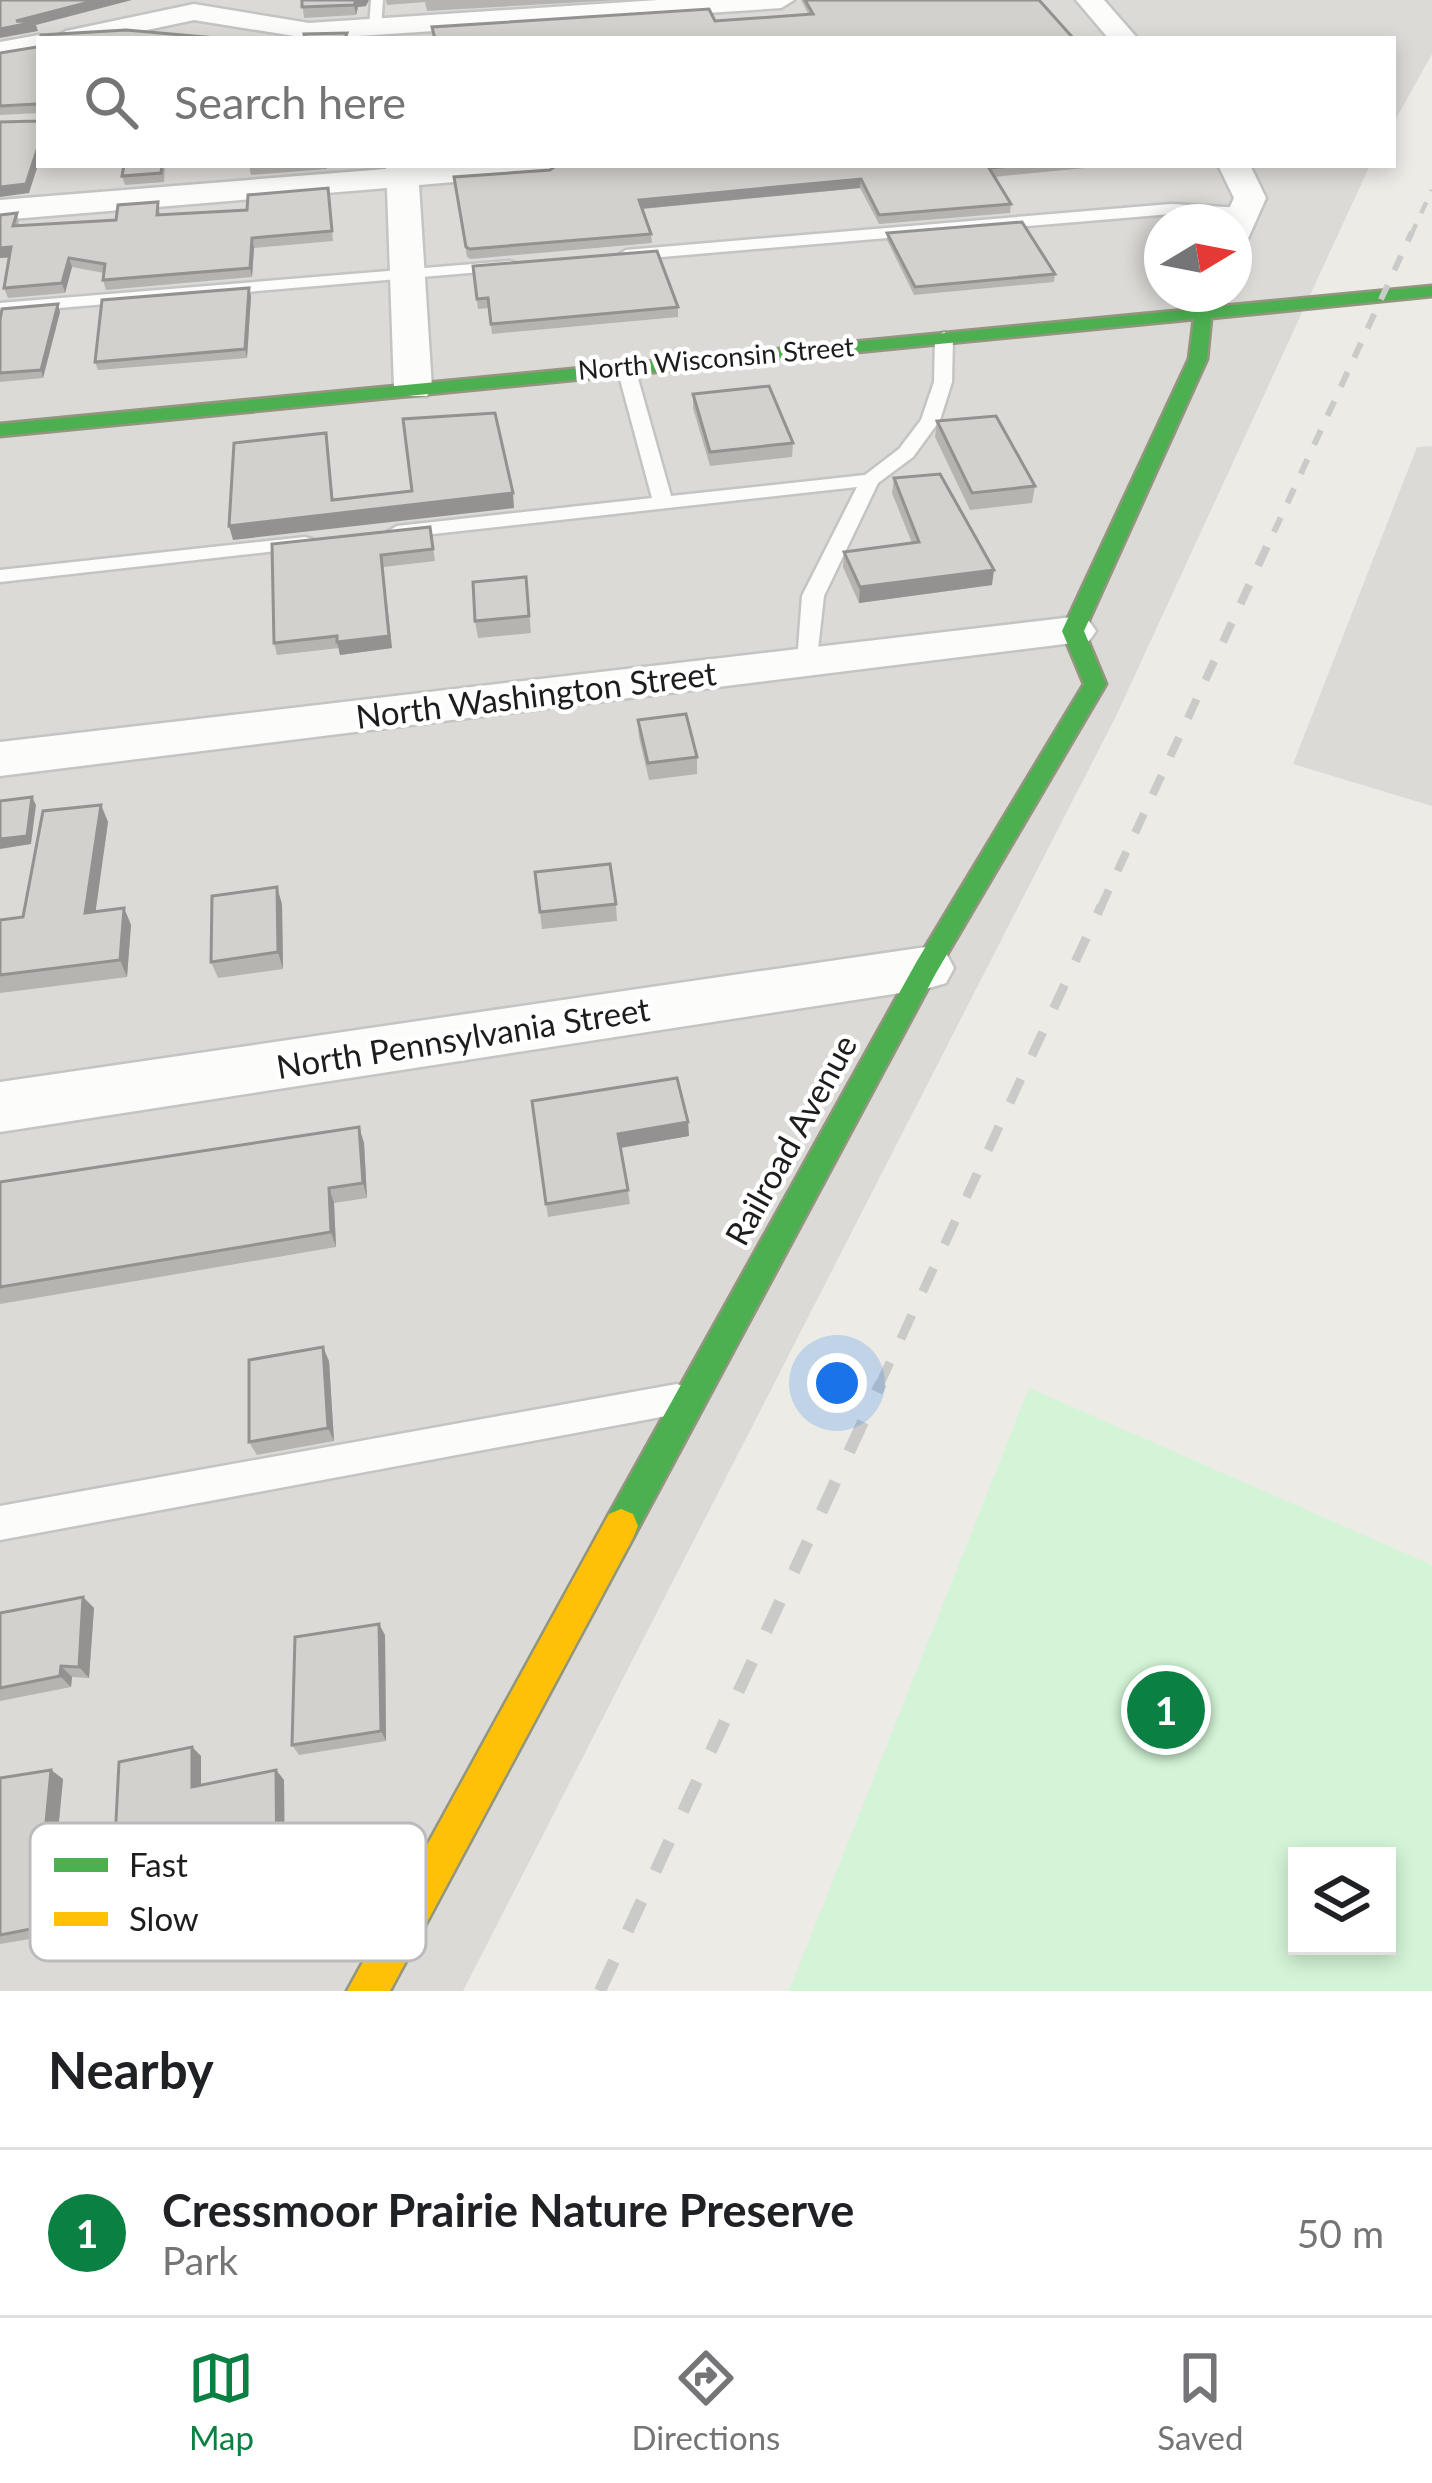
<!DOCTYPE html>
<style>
body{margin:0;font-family:Lato,sans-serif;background:#f6f6f6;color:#202124}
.controls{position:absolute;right:36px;bottom:36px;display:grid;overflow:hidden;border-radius:0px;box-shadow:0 6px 18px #0003}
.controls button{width:108px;height:108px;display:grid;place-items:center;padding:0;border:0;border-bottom:3px solid #e0e0e0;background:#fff;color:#202124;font:60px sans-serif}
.compass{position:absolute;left:1144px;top:204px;width:108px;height:108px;border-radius:50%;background:#fff;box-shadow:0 6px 18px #0003;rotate:80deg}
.you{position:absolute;left:837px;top:1383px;width:42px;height:42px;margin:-30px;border:9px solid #fff;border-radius:50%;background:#1a73e8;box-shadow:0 0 0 18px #1a73e833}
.badge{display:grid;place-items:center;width:78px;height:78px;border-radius:50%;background:#0b8043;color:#fff;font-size:39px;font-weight:700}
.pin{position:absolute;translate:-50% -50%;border:6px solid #fff;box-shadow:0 3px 12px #0006}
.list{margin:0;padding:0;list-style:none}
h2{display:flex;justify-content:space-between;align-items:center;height:156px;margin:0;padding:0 48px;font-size:51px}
h2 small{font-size:39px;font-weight:400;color:#757577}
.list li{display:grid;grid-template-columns:78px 1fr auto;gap:36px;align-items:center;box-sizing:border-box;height:168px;padding:0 48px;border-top:3px solid #e0e0e0}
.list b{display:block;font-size:45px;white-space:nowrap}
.list p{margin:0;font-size:39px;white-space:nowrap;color:#757577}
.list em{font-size:39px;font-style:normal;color:#757577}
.icon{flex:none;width:66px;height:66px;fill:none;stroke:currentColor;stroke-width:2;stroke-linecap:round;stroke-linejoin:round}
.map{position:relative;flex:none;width:1432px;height:1991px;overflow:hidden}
.search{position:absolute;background:#fff;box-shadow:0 6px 18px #0003;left:36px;right:36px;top:36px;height:132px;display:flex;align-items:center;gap:30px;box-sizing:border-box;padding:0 42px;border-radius:0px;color:#757577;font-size:45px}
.sheet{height:324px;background:#fff}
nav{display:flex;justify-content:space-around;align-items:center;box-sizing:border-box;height:168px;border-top:3px solid #e0e0e0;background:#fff;font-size:33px;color:#757577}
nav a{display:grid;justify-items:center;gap:6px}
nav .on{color:#0b8043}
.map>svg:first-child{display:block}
.residential{fill:#dbdad7;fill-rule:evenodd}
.park{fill:#d3f4d6;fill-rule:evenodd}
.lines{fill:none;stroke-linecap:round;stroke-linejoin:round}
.lane-casing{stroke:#c4c4c2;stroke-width:5}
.street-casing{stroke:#c4c4c2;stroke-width:5}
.fast-casing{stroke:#92967e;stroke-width:5}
.slow-casing{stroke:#92967e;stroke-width:5}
.lane{fill:#fcfcfb;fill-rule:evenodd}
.street{fill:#fcfcfb;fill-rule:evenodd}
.fast{fill:#4caf50;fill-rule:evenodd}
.slow{fill:#ffc107;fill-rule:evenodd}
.rail-far4{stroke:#cacac9;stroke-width:4.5;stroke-dasharray:12 12;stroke-linecap:butt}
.rail-far3{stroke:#cacac9;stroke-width:6;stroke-dasharray:16 16;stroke-linecap:butt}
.rail-far2{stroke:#cacac9;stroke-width:8;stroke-dasharray:21 21;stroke-linecap:butt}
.rail-far1{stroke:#cacac9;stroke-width:9;stroke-dasharray:26 26;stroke-linecap:butt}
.rail{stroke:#cacac9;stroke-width:12;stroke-dasharray:33 33;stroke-linecap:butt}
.wall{fill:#b5b4b0}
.shaded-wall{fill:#949290}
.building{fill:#d3d1cd;stroke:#949290;stroke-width:3}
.labels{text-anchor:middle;stroke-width:9;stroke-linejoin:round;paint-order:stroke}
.far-street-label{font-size:27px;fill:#1d1d1d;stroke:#fff}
.street-label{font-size:33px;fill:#1d1d1d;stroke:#fff}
.key{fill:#fff;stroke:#bbb;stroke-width:3}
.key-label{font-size:33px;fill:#1d1d1d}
</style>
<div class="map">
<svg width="1432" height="1991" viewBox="0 0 1432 1991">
<rect width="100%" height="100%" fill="#ecebe6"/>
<g class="residential">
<path d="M 0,0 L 1432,0 L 1432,54 L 1393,124 L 1393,39 L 39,39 L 39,165 L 1370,165 L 1117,714 L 463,1991 L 0,1991 ZM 1162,222 L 1234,222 L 1234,294 L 1162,294 Z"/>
<path d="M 1432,446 L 1432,806 L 1293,764 L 1417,447 Z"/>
</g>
<path class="park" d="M 1029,1388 L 1432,1565 L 1432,1991 L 789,1991 ZM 1297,1856 L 1387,1856 L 1387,1946 L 1297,1946 Z"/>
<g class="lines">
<g class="lane-casing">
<g id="lane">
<path d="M 371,0 L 383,0 L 381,28 L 375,32 L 369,28 Z"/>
<path d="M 1171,204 L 1244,208 L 1252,213 L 1244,218 L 1171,214 L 626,260 L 618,255 L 626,250 Z"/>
<path d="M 510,261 L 516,263 L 516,269 L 0,313 L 0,303 Z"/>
<path d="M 944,332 L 953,337 L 952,382 L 940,420 L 913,457 L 878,483 L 824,596 L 816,667 L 808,669 L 797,662 L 802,596 L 857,487 L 397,538 L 387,532 L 397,526 L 652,498 L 617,368 L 626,363 L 635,368 L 671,496 L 865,475 L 899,449 L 921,420 L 934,382 L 935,337 Z"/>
<path d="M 305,537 L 312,539 L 312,547 L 0,582 L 0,570 Z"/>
<path d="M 677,1384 L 689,1388 L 693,1399 L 689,1410 L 677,1414 L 0,1540 L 0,1506 Z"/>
</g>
</g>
<g class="street-casing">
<g id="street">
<path d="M 658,0 L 794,0 L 781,8 L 313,39 L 194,20 L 105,39 L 52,39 L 66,31 L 194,4 L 309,23 Z"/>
<path d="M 1076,0 L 1104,0 L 1138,39 L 1109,39 Z"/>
<path d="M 39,35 L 50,39 L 39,39 L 39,51 L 0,58 L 0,42 Z"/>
<path d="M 386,165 L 566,165 L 550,174 L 419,185 L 432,388 L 427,396 L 399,396 L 394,388 L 387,188 L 0,220 L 0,200 L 386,169 Z"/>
<path d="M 1218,165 L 1250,165 L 1266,198 L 1246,243 L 1234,246 L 1234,222 L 1223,222 L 1234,198 Z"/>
<path d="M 1073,617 L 1089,621 L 1096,631 L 1089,641 L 0,776 L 0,742 Z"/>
<path d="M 926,947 L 946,953 L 954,968 L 946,983 L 926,989 L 0,1132 L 0,1082 Z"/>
</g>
</g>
<g class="fast-casing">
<path id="fast" d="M 1432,286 L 1432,296 L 1211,318 L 1207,359 L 1084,631 L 1106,684 L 936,973 L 633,1538 L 621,1543 L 609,1538 L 604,1526 L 609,1514 L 917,961 L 1084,684 L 1062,631 L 1189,359 L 1194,319 L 0,436 L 0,424 L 1196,309 L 1202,294 L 1218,294 L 1213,307 Z"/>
</g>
<g class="slow-casing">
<path id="slow" d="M 621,1509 L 633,1514 L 638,1526 L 633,1538 L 390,1991 L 347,1991 L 609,1514 Z"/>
</g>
<use href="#lane" class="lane"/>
<use href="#street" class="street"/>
<use href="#fast" class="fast"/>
<use href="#slow" class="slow"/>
<path class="rail-far4" d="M 1411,235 L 1432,190"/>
<path class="rail-far3" d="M 1274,532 L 1412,232"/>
<path class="rail-far2" d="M 1100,909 L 1275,529"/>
<path class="rail-far1" d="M 879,1386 L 1101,906"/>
<path class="rail" d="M 600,1991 L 881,1383"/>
</g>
<g class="wall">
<path d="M 302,0 L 366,6 L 358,7 L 356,15 L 304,18 Z"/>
<path d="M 386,0 L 618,0 L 427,11 L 425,2 L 387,5 Z"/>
<path d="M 801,0 L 1039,0 L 715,21 L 809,15 Z"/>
<path d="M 39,41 L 39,113 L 0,115 L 0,53 L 37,47 Z"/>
<path d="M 165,165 L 164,182 L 125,185 L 122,176 Z"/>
<path d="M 249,165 L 327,165 L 327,169 L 251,175 Z"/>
<path d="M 557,165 L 1115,165 L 994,177 L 1011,204 L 1010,213 L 879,224 L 860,188 L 642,209 L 651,234 L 652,243 L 471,259 L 467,257 L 454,177 L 550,170 Z"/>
<path d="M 328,188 L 333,241 L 254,248 L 252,277 L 106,290 L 103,280 L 104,273 L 72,267 L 65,293 L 8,298 L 4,288 L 10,257 L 0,258 L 0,215 L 17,213 L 19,225 L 116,220 L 158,202 L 160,215 L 247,210 Z"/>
<path d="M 887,233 L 1055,274 L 1054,282 L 914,295 L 887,240 Z"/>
<path d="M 473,266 L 678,307 L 678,317 L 492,334 L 489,308 L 478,309 Z"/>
<path d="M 251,296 L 247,358 L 98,370 L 95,362 Z"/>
<path d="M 60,312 L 43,378 L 0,382 L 0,320 Z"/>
<path d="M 693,394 L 793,443 L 792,457 L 710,466 L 693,408 Z"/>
<path d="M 937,421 L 1035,486 L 1032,503 L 970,510 L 935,437 Z"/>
<path d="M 894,478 L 992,585 L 859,603 L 843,567 L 844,552 L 912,543 L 892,493 Z"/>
<path d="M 430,527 L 435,561 L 383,567 L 392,648 L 340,655 L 339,648 L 277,655 L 274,643 L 272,544 Z"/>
<path d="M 526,577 L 531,633 L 478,638 L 475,621 Z"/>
<path d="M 638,720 L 697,757 L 697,774 L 649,780 L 639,737 Z"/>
<path d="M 101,805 L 108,822 L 95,912 L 124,908 L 131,925 L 127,977 L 0,993 L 0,920 L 23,917 Z"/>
<path d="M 535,872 L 616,904 L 617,921 L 542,929 Z"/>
<path d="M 282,904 L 283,969 L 218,978 L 211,962 Z"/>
<path d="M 532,1101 L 688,1122 L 689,1136 L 621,1148 L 630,1204 L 548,1217 Z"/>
<path d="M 359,1127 L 364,1143 L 367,1198 L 334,1203 L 336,1247 L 0,1304 L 0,1182 Z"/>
<path d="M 329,1361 L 334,1441 L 257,1455 L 249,1442 Z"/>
<path d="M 83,1597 L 94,1608 L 89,1678 L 72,1677 L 71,1687 L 0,1701 L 0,1613 Z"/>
<path d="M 385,1635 L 386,1741 L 299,1755 L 292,1745 Z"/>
<path d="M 192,1747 L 201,1756 L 201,1785 L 276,1770 L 284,1780 L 285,1892 L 122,1926 L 111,1919 Z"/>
<path d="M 51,1770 L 63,1779 L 48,1936 L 0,1944 L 0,1778 Z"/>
</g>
<g class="shaded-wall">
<path d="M 97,0 L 132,0 L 36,25 L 38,31 L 0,38 L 0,29 L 16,21 Z"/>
<path d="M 356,0 L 369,0 L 366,6 L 358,7 L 356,15 L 354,5 Z"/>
<path d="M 39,144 L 39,162 L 29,193 L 0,197 L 0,187 Z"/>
<path d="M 861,179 L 860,188 L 639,209 L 639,200 Z"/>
<path d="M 252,238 L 254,248 L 252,277 L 250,268 Z"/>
<path d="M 11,247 L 15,257 L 0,258 L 0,248 Z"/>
<path d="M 69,258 L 72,267 L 65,293 L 62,283 Z"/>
<path d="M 249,288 L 251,296 L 247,358 L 245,349 Z"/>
<path d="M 58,304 L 60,312 L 43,378 L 41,370 Z"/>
<path d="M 326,433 L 335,514 L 513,493 L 514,508 L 233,540 L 229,526 L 332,500 Z"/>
<path d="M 381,555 L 392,648 L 340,655 L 337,642 Z"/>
<path d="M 994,570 L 992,585 L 859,603 L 860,587 Z"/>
<path d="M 32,797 L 36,805 L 31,844 L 0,849 L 0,839 Z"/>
<path d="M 101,805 L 108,822 L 93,930 L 85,913 Z"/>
<path d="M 277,887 L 282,904 L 283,969 L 278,952 Z"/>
<path d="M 124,908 L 131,925 L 127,977 L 120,960 Z"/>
<path d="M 688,1122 L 689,1136 L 619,1148 L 618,1134 Z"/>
<path d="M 359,1127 L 364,1143 L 367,1198 L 363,1183 Z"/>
<path d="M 329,1188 L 334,1203 L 336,1247 L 331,1232 Z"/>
<path d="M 323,1347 L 329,1361 L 334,1441 L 328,1428 Z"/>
<path d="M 83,1597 L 94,1608 L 89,1678 L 79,1667 Z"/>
<path d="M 379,1624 L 385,1635 L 386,1741 L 381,1731 Z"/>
<path d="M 61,1666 L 72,1677 L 71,1687 L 60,1676 Z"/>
<path d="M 192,1747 L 201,1756 L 201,1796 L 192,1787 Z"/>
<path d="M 51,1770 L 63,1779 L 48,1936 L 36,1928 Z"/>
<path d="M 276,1770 L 284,1780 L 285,1892 L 277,1884 Z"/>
</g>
<g class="building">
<path d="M 0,0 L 97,0 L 16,21 L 35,22 L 0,29 Z"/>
<path d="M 302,0 L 356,0 L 354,5 L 302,7 Z"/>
<path d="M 805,0 L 1039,0 L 1074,39 L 435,39 L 432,27 L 709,9 L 715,21 L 813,14 Z"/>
<path d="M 126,30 L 228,39 L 40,39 L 41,35 Z"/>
<path d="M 347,33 L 345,39 L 305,39 L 304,34 Z"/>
<path d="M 39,41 L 39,106 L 36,104 L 0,106 L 0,53 L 37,47 Z"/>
<path d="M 39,113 L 39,144 L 26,184 L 0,187 L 0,122 L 37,121 Z"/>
<path d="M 124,165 L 162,165 L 161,173 L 122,176 Z"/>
<path d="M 557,165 L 1024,165 L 989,168 L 1011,204 L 879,215 L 861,179 L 639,200 L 651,234 L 470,249 L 466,247 L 454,177 L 550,170 Z"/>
<path d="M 328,188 L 332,231 L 252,238 L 250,268 L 103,280 L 105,264 L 69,258 L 62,283 L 4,288 L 11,247 L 0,248 L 0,215 L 17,213 L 13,226 L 116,220 L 118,205 L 158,202 L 157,215 L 247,210 L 248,195 Z"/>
<path d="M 1022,222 L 1055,274 L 915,287 L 887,233 Z"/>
<path d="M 657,251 L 678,307 L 491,324 L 488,298 L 477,299 L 473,266 Z"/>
<path d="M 249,288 L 245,349 L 95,362 L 102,300 Z"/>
<path d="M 58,304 L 41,370 L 0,373 L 0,320 L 2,309 Z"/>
<path d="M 769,386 L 793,443 L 710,452 L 693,394 Z"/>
<path d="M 495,413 L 513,493 L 229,526 L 234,443 L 326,433 L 332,500 L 412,491 L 403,419 Z"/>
<path d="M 996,416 L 1035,486 L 972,493 L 937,421 Z"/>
<path d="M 940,474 L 994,570 L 860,587 L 844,552 L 919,542 L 894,478 Z"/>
<path d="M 430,527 L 433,549 L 381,555 L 389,636 L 337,642 L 337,636 L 274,643 L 272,544 Z"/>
<path d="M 526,577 L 529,616 L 475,621 L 473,582 Z"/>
<path d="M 686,714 L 697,757 L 648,763 L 638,720 Z"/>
<path d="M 32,797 L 27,836 L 0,839 L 0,801 Z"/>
<path d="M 101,805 L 85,913 L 124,908 L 120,960 L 0,975 L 0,920 L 23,917 L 43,811 Z"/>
<path d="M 610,864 L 616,904 L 540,912 L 535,872 Z"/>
<path d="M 277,887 L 278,952 L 211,962 L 212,896 Z"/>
<path d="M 677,1078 L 688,1122 L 618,1134 L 628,1190 L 546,1204 L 532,1101 Z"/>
<path d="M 359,1127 L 363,1183 L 329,1188 L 331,1232 L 0,1287 L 0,1182 Z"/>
<path d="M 323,1347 L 328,1428 L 249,1442 L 249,1360 Z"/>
<path d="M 83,1597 L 79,1667 L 61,1666 L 60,1676 L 0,1688 L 0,1613 Z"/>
<path d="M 379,1624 L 381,1731 L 292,1745 L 295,1637 Z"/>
<path d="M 192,1747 L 192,1787 L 276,1770 L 277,1884 L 111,1919 L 119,1762 Z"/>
<path d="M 51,1770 L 36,1928 L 0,1935 L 0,1778 Z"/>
</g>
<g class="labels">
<g class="far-street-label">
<text transform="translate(716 359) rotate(-5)" y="9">North Wisconsin Street</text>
</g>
<g class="street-label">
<text transform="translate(536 695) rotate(-7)" y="12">North Washington Street</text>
<text transform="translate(463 1038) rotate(-9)" y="12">North Pennsylvania Street</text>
<text transform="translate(791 1140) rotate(-61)" y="12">Railroad Avenue</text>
</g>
</g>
<rect x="30" y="1823" width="396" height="138" rx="18" class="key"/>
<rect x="54" y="1858" width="54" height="14" fill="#4caf50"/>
<rect x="54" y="1912" width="54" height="14" fill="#ffc107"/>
<g class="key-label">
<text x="129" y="1877">Fast</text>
<text x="129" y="1931">Slow</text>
</g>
</svg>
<div class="controls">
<button><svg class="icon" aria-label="layers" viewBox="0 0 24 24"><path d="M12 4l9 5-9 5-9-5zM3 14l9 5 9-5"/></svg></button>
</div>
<svg class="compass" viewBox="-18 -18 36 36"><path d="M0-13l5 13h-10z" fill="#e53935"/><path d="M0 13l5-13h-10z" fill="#757577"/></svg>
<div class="you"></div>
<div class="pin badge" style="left:1166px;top:1710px">1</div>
<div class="search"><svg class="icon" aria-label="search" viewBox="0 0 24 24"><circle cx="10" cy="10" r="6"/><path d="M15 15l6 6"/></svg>Search here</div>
</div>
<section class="sheet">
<h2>Nearby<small></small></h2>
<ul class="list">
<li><span class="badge">1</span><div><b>Cressmoor Prairie Nature Preserve</b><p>Park</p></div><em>50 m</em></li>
</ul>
</section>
<nav>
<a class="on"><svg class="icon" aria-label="map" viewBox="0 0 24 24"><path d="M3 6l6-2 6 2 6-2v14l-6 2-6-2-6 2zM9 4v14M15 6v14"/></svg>Map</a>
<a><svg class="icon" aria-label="directions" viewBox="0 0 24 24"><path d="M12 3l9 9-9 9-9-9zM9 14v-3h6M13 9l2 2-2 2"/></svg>Directions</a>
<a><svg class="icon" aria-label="saved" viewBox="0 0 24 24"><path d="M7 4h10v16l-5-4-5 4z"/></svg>Saved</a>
</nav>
